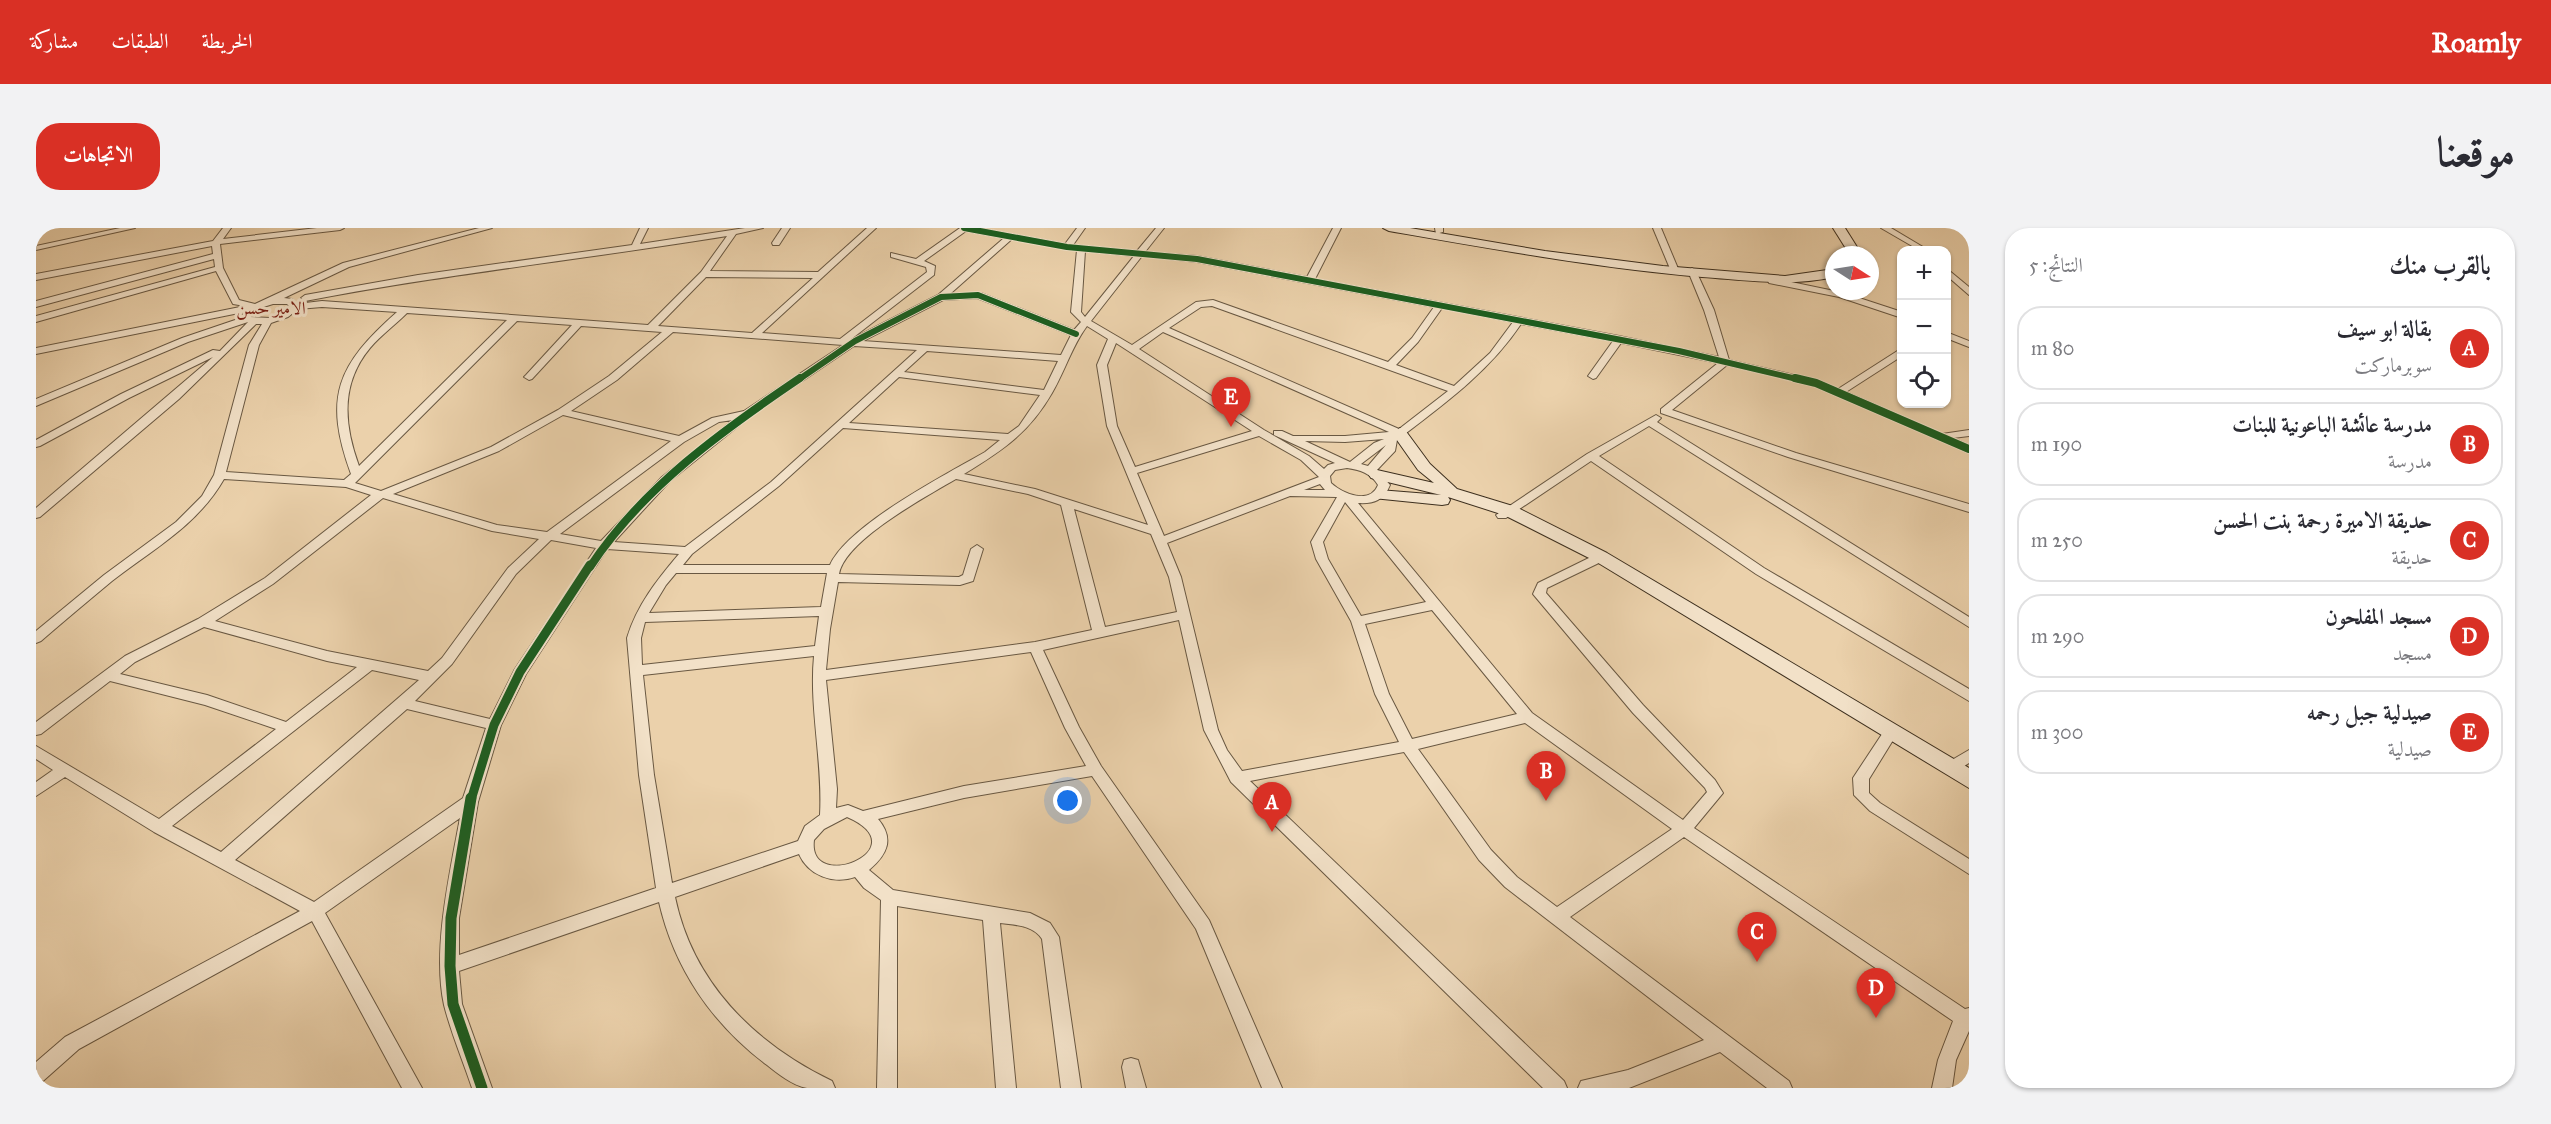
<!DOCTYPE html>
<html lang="ar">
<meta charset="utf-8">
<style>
body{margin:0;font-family:"IM FELL Great Primer",Amiri,serif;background:#f2f2f3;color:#2b2b33;direction:rtl}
.controls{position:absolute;right:18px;top:18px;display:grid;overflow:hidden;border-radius:12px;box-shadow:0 2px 4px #0004}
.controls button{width:54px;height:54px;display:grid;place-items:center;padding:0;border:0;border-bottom:2px solid #e1e1e2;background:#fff;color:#2b2b33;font:30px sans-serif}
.compass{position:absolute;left:1789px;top:18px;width:54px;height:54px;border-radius:50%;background:#fff;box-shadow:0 2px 4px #0004;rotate:102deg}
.you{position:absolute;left:1032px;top:573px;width:21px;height:21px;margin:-15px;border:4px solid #fff;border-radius:50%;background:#1a73e8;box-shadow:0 0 0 9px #1a73e833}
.badge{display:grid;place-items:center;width:39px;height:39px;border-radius:50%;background:#d93025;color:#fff;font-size:20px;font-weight:700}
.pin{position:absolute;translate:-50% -50px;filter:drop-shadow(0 2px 3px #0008)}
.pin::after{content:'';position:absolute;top:32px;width:21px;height:18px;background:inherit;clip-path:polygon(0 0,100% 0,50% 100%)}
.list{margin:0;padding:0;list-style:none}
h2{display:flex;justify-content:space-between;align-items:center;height:78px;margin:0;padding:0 24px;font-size:26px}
h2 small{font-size:20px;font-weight:400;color:#7c7c81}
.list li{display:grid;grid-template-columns:39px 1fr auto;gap:18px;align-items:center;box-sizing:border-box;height:84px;margin:0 12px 12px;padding:0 12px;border:2px solid #e1e1e2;border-radius:24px}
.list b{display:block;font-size:22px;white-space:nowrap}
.list p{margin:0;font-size:20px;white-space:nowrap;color:#7c7c81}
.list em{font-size:20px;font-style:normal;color:#7c7c81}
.icon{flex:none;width:33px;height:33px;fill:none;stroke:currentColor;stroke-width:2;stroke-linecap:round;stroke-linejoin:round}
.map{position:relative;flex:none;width:1933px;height:860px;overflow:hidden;direction:ltr;border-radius:24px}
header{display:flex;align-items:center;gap:36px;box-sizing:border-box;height:84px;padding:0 30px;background:#d93025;color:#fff}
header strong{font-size:28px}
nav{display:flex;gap:33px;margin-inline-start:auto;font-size:21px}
.intro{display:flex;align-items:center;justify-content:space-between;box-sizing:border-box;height:144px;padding:0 36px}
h1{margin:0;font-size:42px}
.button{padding:15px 27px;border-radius:24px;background:#d93025;color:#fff;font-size:21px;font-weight:700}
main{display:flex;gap:36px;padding:0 36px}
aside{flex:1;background:#fff;border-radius:24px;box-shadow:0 2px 4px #0004}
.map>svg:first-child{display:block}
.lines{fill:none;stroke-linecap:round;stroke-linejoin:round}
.street-casing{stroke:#695842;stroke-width:2}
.secondary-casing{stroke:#3e301f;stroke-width:2}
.street{fill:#f2e1c8;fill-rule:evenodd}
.secondary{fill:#f2e1c8;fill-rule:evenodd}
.cycleway-far3-casing{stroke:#f2e1c8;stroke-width:8}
.cycleway-far2-casing{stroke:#f2e1c8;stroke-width:10}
.cycleway-far1-casing{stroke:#f2e1c8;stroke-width:13}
.cycleway-casing{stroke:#f2e1c8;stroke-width:15}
.cycleway-far3{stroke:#1b5e20;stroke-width:6}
.cycleway-far2{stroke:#1b5e20;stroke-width:8}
.cycleway-far1{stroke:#1b5e20;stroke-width:9}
.cycleway{stroke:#1b5e20;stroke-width:11}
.labels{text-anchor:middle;stroke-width:6;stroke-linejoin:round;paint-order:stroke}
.far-neighbourhood-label{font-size:18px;fill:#7a1f14;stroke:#f2e1c8}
</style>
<header>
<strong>Roamly</strong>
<nav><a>الخريطة</a><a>الطبقات</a><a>مشاركة</a></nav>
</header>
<div class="intro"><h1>موقعنا</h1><a class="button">الاتجاهات</a></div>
<main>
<aside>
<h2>بالقرب منك<small>النتائج: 5</small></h2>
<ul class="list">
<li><span class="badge">A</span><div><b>بقالة ابو سيف</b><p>سوبرماركت</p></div><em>80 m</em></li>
<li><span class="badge">B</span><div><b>مدرسة عائشة الباعونية للبنات</b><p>مدرسة</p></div><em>190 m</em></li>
<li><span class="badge">C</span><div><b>حديقة الاميرة رحمة بنت الحسن</b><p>حديقة</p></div><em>250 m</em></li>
<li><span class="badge">D</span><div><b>مسجد المفلحون</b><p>مسجد</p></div><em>290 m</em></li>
<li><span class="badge">E</span><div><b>صيدلية جبل رحمه</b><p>صيدلية</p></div><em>300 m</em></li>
</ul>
</aside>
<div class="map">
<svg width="1933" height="860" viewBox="0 0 1933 860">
<rect width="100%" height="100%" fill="#ebd1ab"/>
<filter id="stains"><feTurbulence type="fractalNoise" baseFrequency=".00333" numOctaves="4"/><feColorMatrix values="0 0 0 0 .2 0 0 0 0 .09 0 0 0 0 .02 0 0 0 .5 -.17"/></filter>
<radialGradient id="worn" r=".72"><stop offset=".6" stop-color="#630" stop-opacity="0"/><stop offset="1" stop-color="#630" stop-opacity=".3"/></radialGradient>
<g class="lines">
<g class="street-casing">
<g id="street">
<path d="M 84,0 L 99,0 L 0,22 L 0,18 Z"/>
<path d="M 187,0 L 195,0 L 187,11 L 281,0 L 308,0 L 304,2 L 184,16 L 187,40 L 203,72 L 219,76 L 307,35 L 443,0 L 456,0 L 313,39 L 248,70 L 256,71 L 261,76 L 286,73 L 612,97 L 665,44 L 691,8 C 551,31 409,46 269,73 L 265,70 L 269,67 L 382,47 L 596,17 L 604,0 L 612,0 L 604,16 L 709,0 L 727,0 L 700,6 L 674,43 L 782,44 L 831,0 L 840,0 L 726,105 L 804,111 L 891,44 L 890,39 L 855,29 L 855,25 L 880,31 L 924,0 L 941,0 L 1029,16 L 1041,0 L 1049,0 L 1037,17 L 1101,23 L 1120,0 L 1128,0 L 1109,24 L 1161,28 L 1271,49 L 1297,0 L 1305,0 L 1279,51 L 1583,108 L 1683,129 L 1668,82 L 1652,43 L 1656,40 L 1660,43 L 1678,82 L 1693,132 L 1784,153 L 1802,161 L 1866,120 L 1866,128 L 1810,164 L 1906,206 L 1933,202 L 1933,208 L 1917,210 L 1933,217 L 1933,224 L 1777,157 L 1691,137 L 1636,182 L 1760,225 L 1933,276 L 1933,284 L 1752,229 L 1625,185 L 1625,181 L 1682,135 L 1585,115 L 1560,150 L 1557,151 L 1552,148 L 1577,113 L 1485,96 C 1453,144 1407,177 1361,212 L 1359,223 L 1341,242 L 1354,257 C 1348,272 1338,276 1322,275 L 1496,485 L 1647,592 L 1671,564 L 1669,560 L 1597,485 L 1497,366 L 1502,355 L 1561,326 L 1569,326 L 1571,329 L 1569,332 L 1511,360 L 1510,365 L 1607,477 L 1679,552 L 1687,565 L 1658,600 L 1929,781 L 1933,780 L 1933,803 L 1920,832 L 1916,860 L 1896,860 L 1902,832 L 1917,793 L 1648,609 L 1534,689 L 1753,853 L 1756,860 L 1731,860 L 1684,824 L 1593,860 L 1542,860 L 1545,853 L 1592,842 L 1668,812 L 1469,659 L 1443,632 L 1368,524 L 1214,553 L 1528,853 L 1531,860 L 1507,860 L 1195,554 L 1168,502 L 1143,392 L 1007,422 L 1043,499 L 1065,538 L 1173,692 L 1246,860 L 1226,860 L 1160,701 L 1056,548 L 928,570 L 842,591 C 859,611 851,627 833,642 L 857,662 L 994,685 L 1014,695 L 1023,709 L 1045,860 L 1025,860 L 1006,711 C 997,697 979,697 964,695 L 980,860 L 960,860 L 947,692 L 861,678 L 861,860 L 841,860 L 845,672 L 828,660 L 819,649 C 797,657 772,647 763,626 L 639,669 C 657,755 718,815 796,853 L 799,860 C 790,860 779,860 771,860 C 757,858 741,845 731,837 C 676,796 638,740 623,674 L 423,743 L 426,776 L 456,860 L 436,860 C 427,833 415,805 408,777 C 396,722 414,644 424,590 L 289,685 L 386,860 L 366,860 L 276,693 L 43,821 L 7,853 L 0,855 L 0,834 L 29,809 L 264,683 L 118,604 L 29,549 L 0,568 L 0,554 L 17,542 L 0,531 L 0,518 L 123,591 L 240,501 L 169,477 L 74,453 L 5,506 L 0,507 L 0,494 L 89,428 L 162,391 L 229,350 L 335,267 L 310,259 L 188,251 C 161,298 117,321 76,353 C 52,373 28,393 5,413 L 0,415 L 0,403 L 68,347 L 140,294 L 166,268 L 178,247 L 213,117 L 226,96 L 220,96 L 143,171 L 4,289 L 0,290 L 0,280 L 177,129 L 93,170 L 4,218 L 0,219 L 0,212 L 85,166 L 177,122 L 184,123 L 212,94 L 152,114 L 0,178 L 0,171 L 146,110 L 205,90 L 208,84 L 0,126 L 0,120 L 209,78 L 197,76 L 180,43 L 0,94 L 0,88 L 179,39 L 178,31 L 0,79 L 0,73 L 177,26 L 176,18 L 0,52 L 0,46 L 177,13 ZM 930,3 L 968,10 L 902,67 L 814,112 L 898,47 L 899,38 L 888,33 ZM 976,11 L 1041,22 L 1035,84 L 1045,94 L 1038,102 L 945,65 L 914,66 ZM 1049,23 L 1098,28 L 1049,89 L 1045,84 ZM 1106,28 L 1161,34 L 1398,79 L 1376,110 L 1352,134 L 1177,72 L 1160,74 L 1096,117 L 1055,93 ZM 670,49 L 777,50 L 716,105 L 622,98 ZM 941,70 L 1035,107 L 1025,127 L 827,113 L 907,72 ZM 237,76 L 251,76 L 254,79 L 235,90 L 214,89 L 218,82 ZM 1176,78 L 1412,163 L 1363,201 L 1133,100 L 1165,79 ZM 286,79 L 361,84 C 301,137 287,169 315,246 L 308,252 L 190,244 L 223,117 L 235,95 L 252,89 L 262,81 ZM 1406,80 L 1477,94 L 1454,125 L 1418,158 L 1360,137 L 1382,114 ZM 371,85 L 471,92 L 323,238 C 308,197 304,156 334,120 C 345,107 359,97 371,85 ZM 481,93 L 536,97 L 490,147 L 488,149 L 493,152 L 496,151 L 545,98 L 626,104 L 573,148 L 522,182 L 455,219 L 345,263 L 319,255 ZM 1051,98 L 1072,111 L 1061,137 L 1071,198 L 1112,297 L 999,261 L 928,246 C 967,222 993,205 1016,165 C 1029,143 1036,118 1051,98 ZM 637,104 L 807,117 L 708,183 L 676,190 L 643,208 L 535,183 L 581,152 ZM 1127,104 L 1353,204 L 1309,208 L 1257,208 L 1246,203 L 1238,203 L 1238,207 L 1299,235 L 1292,237 L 1288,241 L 1273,228 L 1228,202 L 1103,121 ZM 1080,115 L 1216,203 L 1099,239 L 1081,198 L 1071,137 ZM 818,118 L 881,122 L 735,254 L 649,319 L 578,314 L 634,253 L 716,187 ZM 891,123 L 1022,133 L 1008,162 L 868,144 ZM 863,149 L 1004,167 L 983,198 L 972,206 L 813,195 ZM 527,187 L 635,213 L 511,304 L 461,297 L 357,266 L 463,223 ZM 697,192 L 626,249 L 565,313 L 524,306 L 648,214 L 683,194 ZM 807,200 L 964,212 L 949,224 C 909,247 812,297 794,337 L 647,337 L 656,326 L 743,258 ZM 1223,208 L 1265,232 L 1283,249 L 1128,308 L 1101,245 ZM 1348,211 L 1338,215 L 1314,234 L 1269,213 L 1309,214 ZM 1350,217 L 1332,238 L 1325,236 ZM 1311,240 C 1324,242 1335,245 1342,257 C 1334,277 1307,266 1295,255 L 1294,248 L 1299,242 ZM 920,251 L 992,266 L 1025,277 L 1056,402 L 999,414 L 790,442 L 794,401 L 802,354 L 924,357 L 937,353 L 947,321 L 941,317 L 935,321 L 927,347 L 923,349 L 803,346 C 809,312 891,268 920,251 ZM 1284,256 L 1289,262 L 1268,262 ZM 1254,268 L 1301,269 L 1275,314 L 1280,331 L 1315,393 L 1339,466 L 1363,514 L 1206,543 L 1191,522 L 1182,502 L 1145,349 L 1131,315 ZM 347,270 L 456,303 L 503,311 L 472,340 L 406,430 L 392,443 L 291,423 L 179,393 L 237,356 ZM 1309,274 L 1390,374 L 1325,388 L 1292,331 L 1287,314 ZM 1038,281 L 1115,306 L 1133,349 L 1141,384 L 1069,399 ZM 515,312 L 560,320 L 479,441 L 454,491 L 379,473 L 416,436 L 480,346 ZM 571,321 L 643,326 C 621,352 601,377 591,410 L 603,547 L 620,660 L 423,727 L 423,690 L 442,574 L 465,497 L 490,446 ZM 640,345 L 791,345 L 785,379 L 613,385 L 630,357 ZM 1396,382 L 1481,486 L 1376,511 L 1353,466 L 1329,396 ZM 783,388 L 779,418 L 606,437 L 605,410 L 609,394 ZM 168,399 L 291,433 L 321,439 L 250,494 L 171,467 L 84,446 L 99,434 ZM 995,424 L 1029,500 L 1050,538 L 928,558 L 827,583 L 812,577 L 800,580 L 801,561 L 790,452 ZM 778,428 C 773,480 787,534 784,587 L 769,598 L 762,613 L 636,655 L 618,547 L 607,447 ZM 336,442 L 383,452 L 185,624 L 136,598 ZM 371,481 L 450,500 L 427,570 L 278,674 L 199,632 ZM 1489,495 L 1636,601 L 1521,679 L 1481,649 L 1455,622 L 1382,521 ZM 811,589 C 885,621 771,667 778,612 L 788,601 Z"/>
<path d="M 746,0 L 754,0 L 743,17 L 737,17 L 736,15 Z"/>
<path d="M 1399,0 L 1407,0 L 1407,4 L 1400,6 Z"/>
<path d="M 1617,0 L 1625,0 L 1643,43 L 1642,45 L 1635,43 Z"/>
<path d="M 1845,0 L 1855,0 L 1892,22 L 1883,22 Z"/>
<path d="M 1910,40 L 1933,59 L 1933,67 L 1910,47 Z"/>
<path d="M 1736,50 L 1808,65 L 1866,84 L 1866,90 L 1803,69 L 1733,55 L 1732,53 Z"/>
<path d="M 1910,104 L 1933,113 L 1933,119 L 1910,110 Z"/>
<path d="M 1620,187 L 1625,190 L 1621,194 L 1933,389 L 1933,399 L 1613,198 L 1563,228 L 1728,340 L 1933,461 L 1933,473 L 1720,346 L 1555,233 L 1470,290 L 1462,290 L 1460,287 L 1551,226 Z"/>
<path d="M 1855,499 L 1860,500 L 1862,504 L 1833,551 L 1833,565 L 1844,575 L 1933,631 L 1933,646 L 1834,583 L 1818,567 L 1817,550 L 1850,500 Z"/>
<path d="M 1933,522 L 1933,535 C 1925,540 1918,547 1909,544 L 1907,540 L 1909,536 Z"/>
<path d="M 1095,830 L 1102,832 L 1110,860 L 1090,860 L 1086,839 L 1088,832 Z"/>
</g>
</g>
<g class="secondary-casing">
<g id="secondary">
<path d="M 1347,0 L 1374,0 L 1509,23 L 1627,38 L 1749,48 L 1798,41 L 1798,49 C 1754,59 1711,52 1666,49 C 1561,40 1457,21 1353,3 Z"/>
<path d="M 1797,0 L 1809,0 L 1826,27 L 1814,27 Z"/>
<path d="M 1364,200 L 1369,202 L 1394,236 L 1421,261 L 1480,279 L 1571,325 L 1933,540 L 1933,560 L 1559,333 L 1468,287 L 1412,269 L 1414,272 L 1412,276 L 1406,277 L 1337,270 L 1335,267 L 1343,262 L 1405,267 L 1335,250 L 1333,247 L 1341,242 L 1398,255 L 1382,242 L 1356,205 Z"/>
</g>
</g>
<use href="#street" class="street"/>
<use href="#secondary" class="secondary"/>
<g class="cycleway-far3-casing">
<g id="cycleway-far3">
<path d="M 928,0 L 1031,19 L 1161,31 L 1643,123 L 1765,152"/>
<path d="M 762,152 L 819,113 L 905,69 L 942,67 L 1040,106"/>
</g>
</g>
<g class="cycleway-far2-casing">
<g id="cycleway-far2">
<path d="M 1759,150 L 1780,155 L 1933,221"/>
<path d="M 554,339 C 606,260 687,202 764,150"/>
</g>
</g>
<g class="cycleway-far1-casing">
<path id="cycleway-far1" d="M 435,572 L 458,497 L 484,444 L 554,337"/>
</g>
<g class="cycleway-casing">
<path id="cycleway" d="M 435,570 L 415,690 L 414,738 L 417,776 L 446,860"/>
</g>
<use href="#cycleway-far3" class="cycleway-far3"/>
<use href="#cycleway-far2" class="cycleway-far2"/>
<use href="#cycleway-far1" class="cycleway-far1"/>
<use href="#cycleway" class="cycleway"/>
</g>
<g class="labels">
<g class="far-neighbourhood-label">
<text x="235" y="86">الامير حسن</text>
</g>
</g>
<rect width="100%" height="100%" filter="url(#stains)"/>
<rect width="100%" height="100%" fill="url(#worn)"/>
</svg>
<div class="controls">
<button>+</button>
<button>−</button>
<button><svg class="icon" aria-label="locate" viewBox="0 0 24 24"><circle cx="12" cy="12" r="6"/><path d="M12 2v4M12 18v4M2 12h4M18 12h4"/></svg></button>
</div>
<svg class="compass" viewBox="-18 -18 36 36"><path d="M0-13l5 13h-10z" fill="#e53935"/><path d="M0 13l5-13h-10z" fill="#7c7c81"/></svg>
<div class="you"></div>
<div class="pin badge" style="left:1236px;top:604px">A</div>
<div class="pin badge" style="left:1510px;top:573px">B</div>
<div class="pin badge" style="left:1721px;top:734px">C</div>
<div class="pin badge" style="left:1840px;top:790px">D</div>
<div class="pin badge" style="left:1195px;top:199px">E</div>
</div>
</main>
